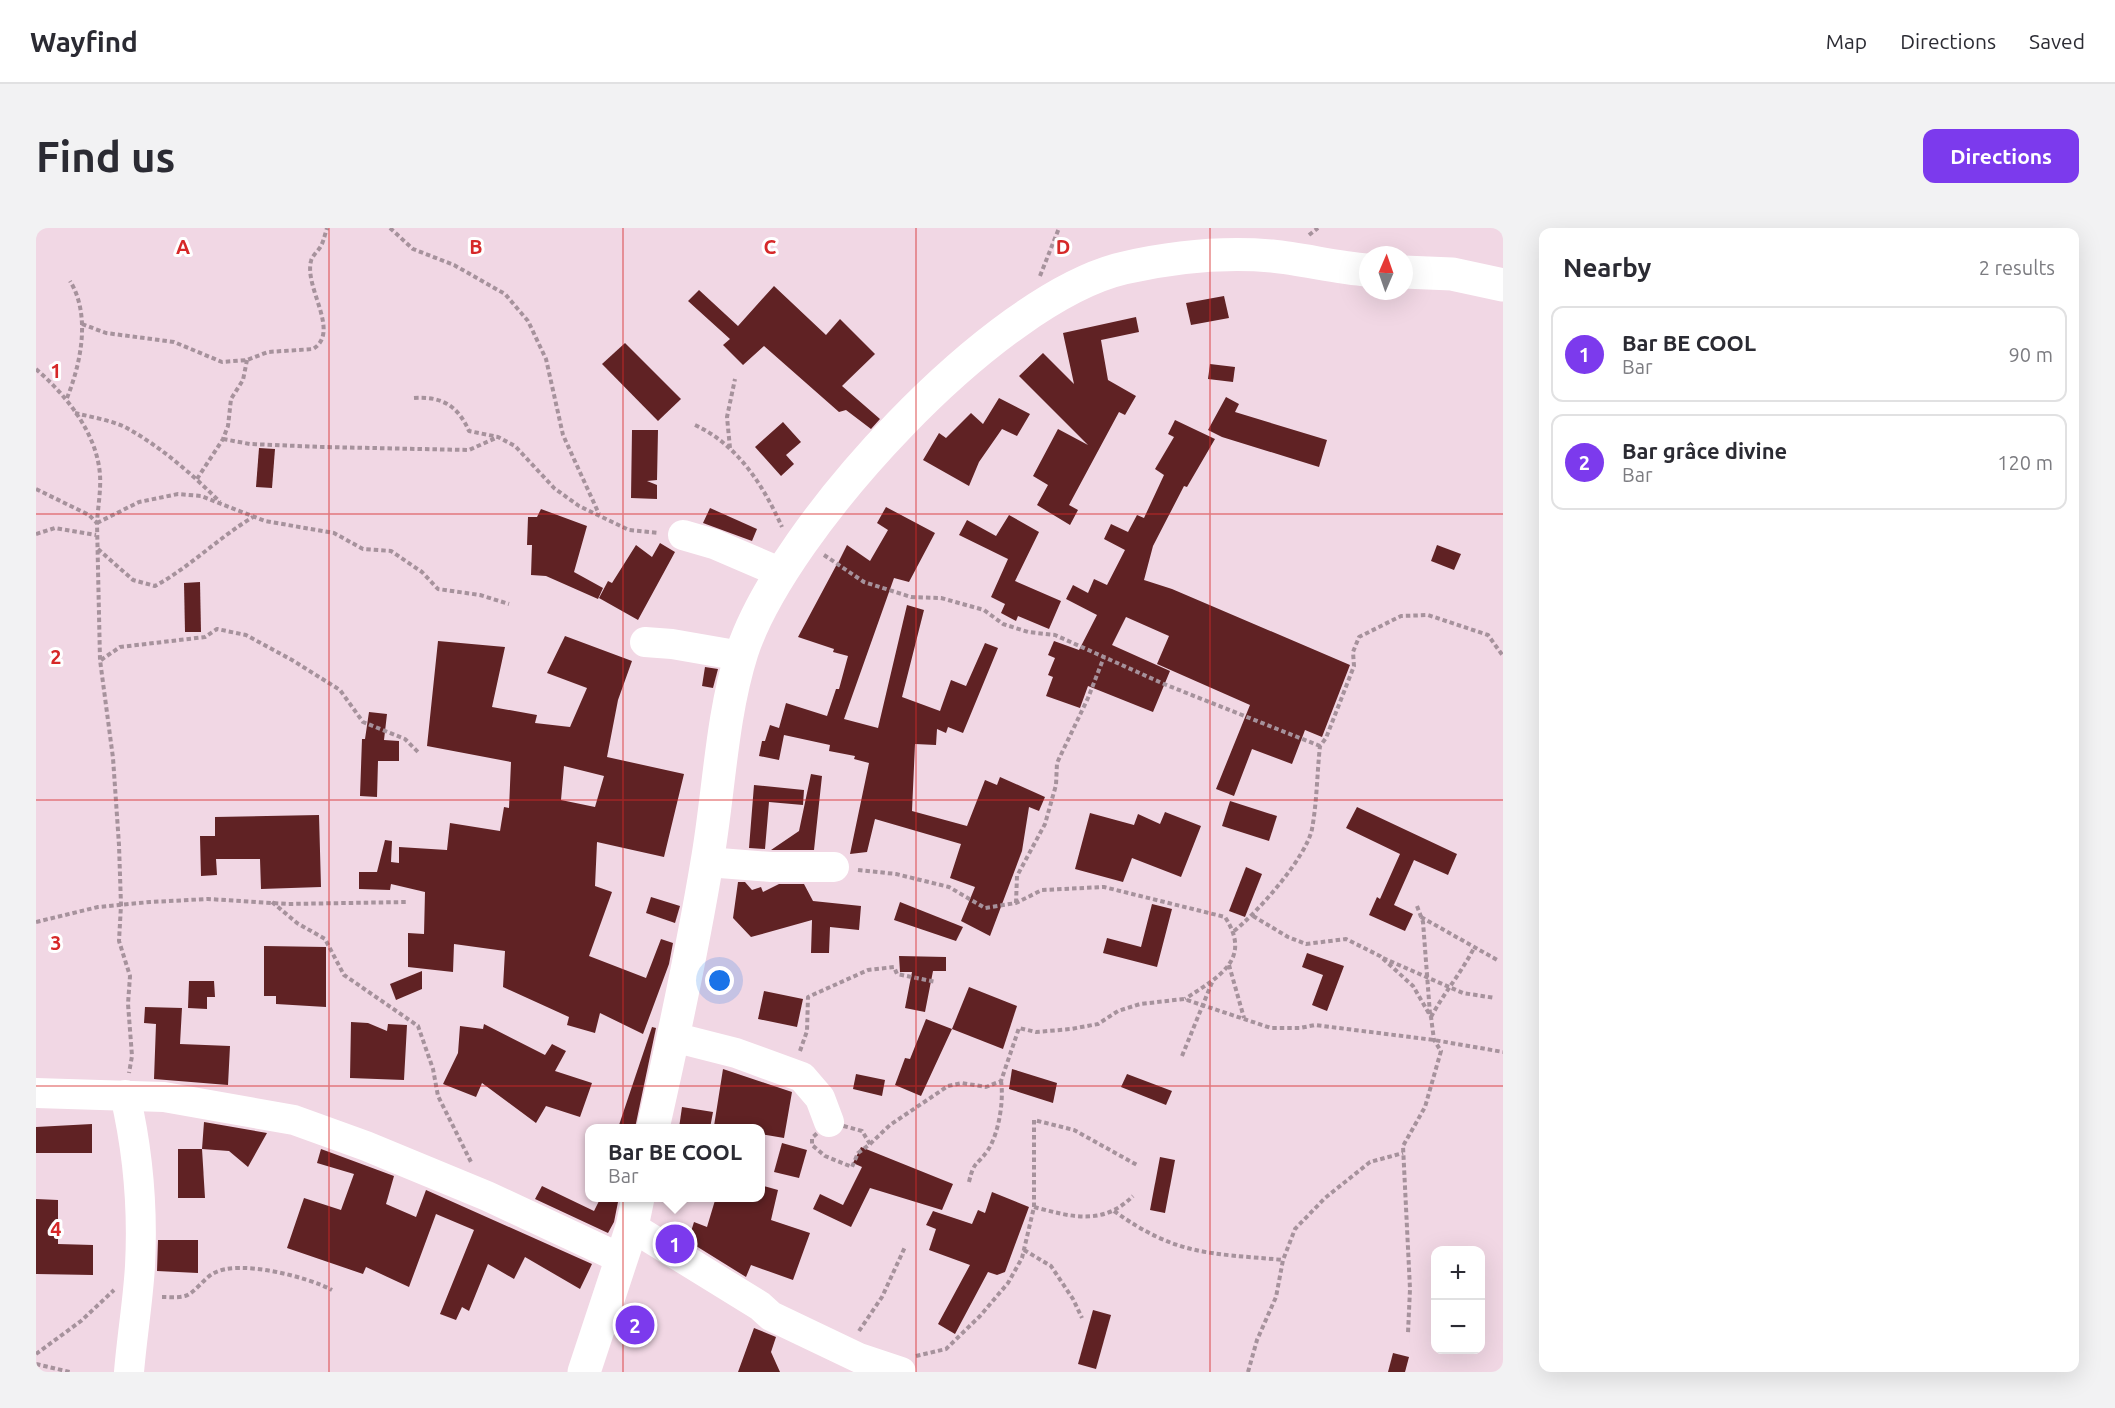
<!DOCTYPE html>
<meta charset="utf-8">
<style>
body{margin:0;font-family:Ubuntu,sans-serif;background:#f2f2f3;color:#2b2b33}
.controls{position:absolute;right:18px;bottom:18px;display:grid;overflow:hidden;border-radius:12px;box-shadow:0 6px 24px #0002}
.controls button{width:54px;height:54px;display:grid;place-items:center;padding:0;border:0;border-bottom:2px solid #e1e1e2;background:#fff;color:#2b2b33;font:30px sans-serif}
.compass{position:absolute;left:1323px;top:18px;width:54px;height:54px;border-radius:50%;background:#fff;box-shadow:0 6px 24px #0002;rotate:2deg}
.you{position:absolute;left:684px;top:753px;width:21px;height:21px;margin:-15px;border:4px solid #fff;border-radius:50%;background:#1a73e8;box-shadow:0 0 0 9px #1a73e833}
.badge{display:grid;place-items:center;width:39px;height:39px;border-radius:50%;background:#7c3aed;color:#fff;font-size:20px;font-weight:700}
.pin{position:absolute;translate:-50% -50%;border:3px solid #fff;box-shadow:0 2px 6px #0006}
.popup{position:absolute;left:549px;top:896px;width:180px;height:78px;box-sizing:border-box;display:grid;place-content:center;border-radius:12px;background:#fff;filter:drop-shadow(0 2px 4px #0005);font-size:20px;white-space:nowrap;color:#7c7c81}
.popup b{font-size:22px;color:#2b2b33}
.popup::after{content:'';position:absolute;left:50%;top:100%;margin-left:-12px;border:12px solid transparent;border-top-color:#fff}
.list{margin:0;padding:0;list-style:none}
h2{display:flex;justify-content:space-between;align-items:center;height:78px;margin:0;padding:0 24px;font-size:26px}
h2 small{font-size:20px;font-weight:400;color:#7c7c81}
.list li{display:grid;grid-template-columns:39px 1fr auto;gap:18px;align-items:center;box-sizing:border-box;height:96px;margin:0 12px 12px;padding:0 12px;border:2px solid #e1e1e2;border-radius:12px}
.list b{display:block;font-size:22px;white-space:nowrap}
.list p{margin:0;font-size:20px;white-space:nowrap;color:#7c7c81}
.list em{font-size:20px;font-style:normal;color:#7c7c81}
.map{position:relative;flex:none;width:1467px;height:1144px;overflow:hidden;border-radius:12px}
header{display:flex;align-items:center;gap:36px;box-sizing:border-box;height:84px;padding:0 30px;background:#fff;border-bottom:2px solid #e1e1e2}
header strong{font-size:28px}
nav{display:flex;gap:33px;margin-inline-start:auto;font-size:21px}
.intro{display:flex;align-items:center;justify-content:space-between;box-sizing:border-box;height:144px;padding:0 36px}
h1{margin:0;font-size:42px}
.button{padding:15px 27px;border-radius:12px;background:#7c3aed;color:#fff;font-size:21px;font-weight:700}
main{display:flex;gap:36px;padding:0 36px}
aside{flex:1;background:#fff;border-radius:12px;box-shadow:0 6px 24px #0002}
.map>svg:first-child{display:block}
.building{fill:#602224;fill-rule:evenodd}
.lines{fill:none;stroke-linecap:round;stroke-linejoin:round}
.path{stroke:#a6929c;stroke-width:4;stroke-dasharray:4.5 3;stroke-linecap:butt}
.minor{stroke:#fff;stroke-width:30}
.major{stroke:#fff;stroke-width:33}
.grid{fill:none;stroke:#d62828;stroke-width:1.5;stroke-opacity:0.55}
.grid-label{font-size:20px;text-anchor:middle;font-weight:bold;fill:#d62828;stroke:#fff;stroke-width:6;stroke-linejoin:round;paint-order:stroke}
</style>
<header>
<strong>Wayfind</strong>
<nav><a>Map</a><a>Directions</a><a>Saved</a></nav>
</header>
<div class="intro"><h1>Find us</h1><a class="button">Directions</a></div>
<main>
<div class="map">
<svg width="1467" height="1144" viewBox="0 0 1467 1144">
<rect width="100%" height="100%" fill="#f1d7e4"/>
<g class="building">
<path d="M 738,58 L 790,107 L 804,91 L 839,126 L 806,158 L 844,191 L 835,201 L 810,182 L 803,184 L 728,118 L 707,137 L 687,117 L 694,111 L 652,73 L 663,62 L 702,98 Z"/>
<path d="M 1188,68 L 1193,90 L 1155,97 L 1150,75 Z"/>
<path d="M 1100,89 L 1103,104 L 1065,112 L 1072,152 L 1100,168 L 1089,187 L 1083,184 L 1033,277 L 1042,282 L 1034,297 L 1001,277 L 1012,257 L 997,248 L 1022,201 L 1052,217 L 983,148 L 1007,125 L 1038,156 L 1027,105 Z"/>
<path d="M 589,115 L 645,171 L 622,193 L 566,136 Z"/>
<path d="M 1174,136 L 1199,139 L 1197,154 L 1172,151 Z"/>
<path d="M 1190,169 L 1203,176 L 1199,184 L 1291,212 L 1283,239 L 1186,209 L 1172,202 Z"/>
<path d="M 963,170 L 994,186 L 981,208 L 966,201 L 943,234 L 933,258 L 887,232 L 903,205 L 910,210 L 935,185 L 947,196 Z"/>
<path d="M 1139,192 L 1179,211 L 1151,259 L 1148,258 L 1117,318 L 1108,352 L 1136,361 L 1314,437 L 1286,509 L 1269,502 L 1256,536 L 1216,521 L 1198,568 L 1180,561 L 1214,477 L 1121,436 L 1133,408 L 1090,389 L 1076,417 L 1134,443 L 1117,484 L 1052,458 L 1044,480 L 1010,468 L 1017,449 L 1012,447 L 1019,430 L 1012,427 L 1018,413 L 1043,422 L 1061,387 L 1030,371 L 1037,357 L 1052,365 L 1058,351 L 1071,357 L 1089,322 L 1068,311 L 1075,296 L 1092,304 L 1101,287 L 1108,290 L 1128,247 L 1119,241 L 1138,209 L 1132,206 Z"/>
<path d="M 747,194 L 765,214 L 750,227 L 758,236 L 745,248 L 719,219 Z"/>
<path d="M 596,202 L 622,202 L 621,252 L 611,253 L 621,257 L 621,271 L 595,270 Z"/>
<path d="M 223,220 L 239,221 L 236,260 L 220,259 Z"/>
<path d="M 850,279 L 899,305 L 873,354 L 858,350 L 808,491 L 842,500 L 871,377 L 888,382 L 866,469 L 904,483 L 915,452 L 930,458 L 949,415 L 962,420 L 927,505 L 912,499 L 910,505 L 901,501 L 900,517 L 879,516 L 876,583 L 931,598 L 949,552 L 961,557 L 964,549 L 1009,569 L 1003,583 L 993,579 L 986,623 L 954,708 L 925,693 L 939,659 L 914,650 L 925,616 L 839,591 L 831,624 L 814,626 L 833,535 L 818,531 L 819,528 L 793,523 L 794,517 L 748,507 L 743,532 L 723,528 L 726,513 L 729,513 L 734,497 L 743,500 L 750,475 L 791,488 L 800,461 L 803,461 L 812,428 L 797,424 L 798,421 L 762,409 L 801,336 L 803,337 L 802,335 L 811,317 L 834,333 L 852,302 L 841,295 Z"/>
<path d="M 674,280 L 721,301 L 716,313 L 667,295 Z"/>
<path d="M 505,281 L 551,298 L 538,344 L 567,360 L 562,371 L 510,348 L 495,347 L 496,317 L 491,317 L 492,289 L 501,289 Z"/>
<path d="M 973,287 L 1003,304 L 979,353 L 1025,373 L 1013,401 L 982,388 L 980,393 L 965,385 L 969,376 L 955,369 L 972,331 L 923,307 L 931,292 L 960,308 Z"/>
<path d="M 624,315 L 639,324 L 602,392 L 563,370 L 572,353 L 576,355 L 600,317 L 616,329 Z"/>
<path d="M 1401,317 L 1425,326 L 1418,342 L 1395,333 Z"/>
<path d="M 164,354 L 165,404 L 149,404 L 148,355 Z"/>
<path d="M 529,408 L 596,433 L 582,472 L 571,529 L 648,546 L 628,629 L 561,614 L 559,658 L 576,664 L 553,728 L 610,750 L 625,711 L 637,715 L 633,736 L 607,806 L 564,785 L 559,805 L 531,797 L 533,789 L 467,759 L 469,723 L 418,716 L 417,744 L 372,739 L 372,705 L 388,706 L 389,664 L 355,656 L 354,662 L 323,661 L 323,644 L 341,644 L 349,612 L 356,613 L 355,634 L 363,635 L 363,619 L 411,622 L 414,595 L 464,603 L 468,579 L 473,580 L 475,534 L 391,518 L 402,413 L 469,419 L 456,479 L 501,487 L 499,495 L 534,499 L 551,460 L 511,445 ZM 528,538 L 568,548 L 559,579 L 525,572 Z"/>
<path d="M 669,439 L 682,441 L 677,460 L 666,458 Z"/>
<path d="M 333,484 L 351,486 L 348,512 L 363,513 L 363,533 L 342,533 L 341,569 L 324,568 L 326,511 L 329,511 Z"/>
<path d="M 775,546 L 786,548 L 778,622 L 735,622 L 763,603 Z"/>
<path d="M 718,557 L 768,562 L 767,577 L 733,574 L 729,621 L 713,620 Z"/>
<path d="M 1194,573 L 1241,588 L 1233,613 L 1186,598 Z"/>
<path d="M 1321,579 L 1421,626 L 1412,647 L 1378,632 L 1358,677 L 1377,686 L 1369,703 L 1333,687 L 1341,669 L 1344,671 L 1364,626 L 1310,600 Z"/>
<path d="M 1129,584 L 1165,598 L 1145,649 L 1096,630 L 1087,654 L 1039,641 L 1054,585 L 1098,597 L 1102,586 L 1124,596 Z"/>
<path d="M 283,587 L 285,659 L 225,661 L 224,631 L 180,631 L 181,647 L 165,648 L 164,608 L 179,608 L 179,589 Z"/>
<path d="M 1210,639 L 1226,646 L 1209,689 L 1193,683 Z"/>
<path d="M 702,654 L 709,654 L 716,662 L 725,659 L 727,664 L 743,656 L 768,656 L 777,673 L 825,678 L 823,702 L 794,699 L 793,725 L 775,725 L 776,692 L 715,709 L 697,690 Z"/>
<path d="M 615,669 L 644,678 L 639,695 L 610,685 Z"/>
<path d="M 864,674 L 927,699 L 920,713 L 858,692 Z"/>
<path d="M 1116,676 L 1136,681 L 1121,739 L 1067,725 L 1071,710 L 1105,719 Z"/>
<path d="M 228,718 L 290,719 L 290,779 L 240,776 L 240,768 L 228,768 Z"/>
<path d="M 1271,725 L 1308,738 L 1291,783 L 1276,777 L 1287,747 L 1266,739 Z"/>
<path d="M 863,728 L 910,729 L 910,743 L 897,743 L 889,784 L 869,780 L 876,744 L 864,744 Z"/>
<path d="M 386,743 L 386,761 L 360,772 L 354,756 Z"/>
<path d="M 153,753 L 178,753 L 179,769 L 171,769 L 171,781 L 152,780 Z"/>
<path d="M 933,759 L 981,778 L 967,821 L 916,801 Z"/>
<path d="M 728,763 L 767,771 L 761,799 L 722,791 Z"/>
<path d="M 109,779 L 146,780 L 144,816 L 194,818 L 192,857 L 118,851 L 120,796 L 108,795 Z"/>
<path d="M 890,791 L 916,801 L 885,868 L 859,857 L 869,830 L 874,831 Z"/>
<path d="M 315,794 L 332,795 L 351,803 L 352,796 L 371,797 L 368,852 L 314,850 Z"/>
<path d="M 448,796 L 509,827 L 516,816 L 530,823 L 519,843 L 556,855 L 544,889 L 510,878 L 500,895 L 446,855 L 440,869 L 407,856 L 422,825 L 424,798 L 447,801 Z"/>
<path d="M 616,799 L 620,800 L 599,900 L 582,900 Z"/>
<path d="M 687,841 L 756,864 L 748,910 L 724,906 L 724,900 L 678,898 Z"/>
<path d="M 976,841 L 1021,855 L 1017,875 L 973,861 Z"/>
<path d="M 820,846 L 849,852 L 846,868 L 817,861 Z"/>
<path d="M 1091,846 L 1136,863 L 1130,877 L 1085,859 Z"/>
<path d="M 646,879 L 677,884 L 674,900 L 643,900 Z"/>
<path d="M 168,894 L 231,905 L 212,939 L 193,923 L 166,921 Z"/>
<path d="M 56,896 L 56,925 L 0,925 L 0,899 Z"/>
<path d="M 746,915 L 771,922 L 763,950 L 738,944 Z"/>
<path d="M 825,919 L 917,956 L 906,982 L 834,960 L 815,999 L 777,981 L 784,966 L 807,977 L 826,939 L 817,935 Z"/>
<path d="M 142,921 L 166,921 L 169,970 L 142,970 Z"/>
<path d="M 285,921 L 358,948 L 350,976 L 380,989 L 390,962 L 556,1036 L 544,1061 L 489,1029 L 478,1051 L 452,1036 L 433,1083 L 426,1079 L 420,1092 L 404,1086 L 438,1002 L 400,986 L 373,1059 L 330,1039 L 327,1046 L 251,1020 L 268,970 L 305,982 L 318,946 L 281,935 Z"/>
<path d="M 1124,929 L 1139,932 L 1129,985 L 1114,982 Z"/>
<path d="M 724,957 L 742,962 L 735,992 L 774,1005 L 757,1052 L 715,1037 L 710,1049 L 652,1013 L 658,994 L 671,999 L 680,969 L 724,969 Z"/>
<path d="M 506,958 L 558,983 L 565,969 L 583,969 L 578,994 L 572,1005 L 499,971 Z"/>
<path d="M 956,964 L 993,979 L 969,1044 L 961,1047 L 952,1044 L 919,1106 L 902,1096 L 934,1037 L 893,1022 L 900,1001 L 890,997 L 897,983 L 936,996 L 942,982 L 949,985 Z"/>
<path d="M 0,971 L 22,972 L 22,1016 L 57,1017 L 57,1047 L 0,1046 Z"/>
<path d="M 122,1012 L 162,1012 L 162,1045 L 121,1043 Z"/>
<path d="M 1057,1082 L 1075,1087 L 1060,1141 L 1042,1136 Z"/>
<path d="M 718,1100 L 740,1109 L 735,1124 L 744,1144 L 702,1144 Z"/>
<path d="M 1357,1125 L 1373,1129 L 1369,1144 L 1352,1144 Z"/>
</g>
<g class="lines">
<g class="path">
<path d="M 354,0 L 377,21 L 418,37 L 469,66 L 492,93 L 510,131 L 527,207 L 563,286"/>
<path d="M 1273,7 L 1282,0"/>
<path d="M 1004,48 L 1023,0"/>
<path d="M 46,96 L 70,105 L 138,114 L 186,134 L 211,132 L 232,124 L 277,121 C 305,104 268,60 275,33 C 276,28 282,23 285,18 C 288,12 289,6 291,0"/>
<path d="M 0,141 C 30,167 61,205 64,247 C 65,262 62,279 61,294"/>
<path d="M 31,170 C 45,135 55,87 34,53"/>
<path d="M 378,170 C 406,168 422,178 433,203 L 462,209 L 479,218 L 518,260 L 543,278 L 593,302 L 623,305"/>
<path d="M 39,185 C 55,189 74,192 89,199 C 124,218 156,246 184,274"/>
<path d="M 659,197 C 702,217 727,257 746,299"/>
<path d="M 187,211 L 214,216 L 287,219 L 433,222 L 462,209"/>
<path d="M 694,220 L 691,189 L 699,151"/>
<path d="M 161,251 L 187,211 L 192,198 L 195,171 L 207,152 L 211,132"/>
<path d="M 0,261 L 53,287 L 61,295 L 64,432 L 77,530 L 83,617 L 85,677 L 83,713 L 94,748 L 92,776 L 96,828 L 93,845"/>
<path d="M 61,295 L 103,274 L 142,266 L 165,268 L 229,293 L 298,305 L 327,321 L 355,323 L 386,344 L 402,361 L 444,367 L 473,376"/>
<path d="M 0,306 L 19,300 L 60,307"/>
<path d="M 62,321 L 97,352 L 119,358 C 154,339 182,310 217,289"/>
<path d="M 788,327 L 828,354 L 875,369 L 905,370 L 948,382 L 967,396 L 992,404 L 1019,407 L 1128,456 L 1284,518"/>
<path d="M 65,432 L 84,419 L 169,409 L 181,401 L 210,407 L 256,432 L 304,462 L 327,494 L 369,511 L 383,525"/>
<path d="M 822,642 L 860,646 L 913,659 L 949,680 L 980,675 L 1006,662 L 1068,659 L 1189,689 C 1217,732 1182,749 1149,771"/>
<path d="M 236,674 L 261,695 L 289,711 L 308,747 L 382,798 L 397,841 L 402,868 L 436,936"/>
<path d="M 980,675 L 981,648 L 1009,596 L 1020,557 L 1021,535 L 1052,470 L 1068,429"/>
<path d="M 1381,678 L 1387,694 L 1394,786"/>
<path d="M 1217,688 L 1252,709 L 1270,716 L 1310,711 L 1344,728 L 1377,758 L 1395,789 L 1398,812 L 1405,823 L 1389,879 L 1367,918 L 1374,1061 L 1372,1105"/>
<path d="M 1385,689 L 1463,733"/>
<path d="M 0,694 L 62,679 L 114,674 L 172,671 L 252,676 L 370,674"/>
<path d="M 1198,703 C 1221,685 1270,630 1276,601 C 1281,574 1281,545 1284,518 L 1290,510 L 1318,438 L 1317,424 L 1323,409 L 1365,388 L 1392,387 L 1452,407 L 1467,428"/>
<path d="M 1347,730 L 1427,765 L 1459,770"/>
<path d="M 1193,737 L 1208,790"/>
<path d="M 1395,789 C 1408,765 1425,745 1438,720"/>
<path d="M 764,823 L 771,803 L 772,769 L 832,742 L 858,739 L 861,746 L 900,754"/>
<path d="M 1146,828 L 1177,752"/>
<path d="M 793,894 L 826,903 L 834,916 L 822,925 L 816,939 L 789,928 L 776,917 L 776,910 Z"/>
<path d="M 834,916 L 854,897 L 912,858 L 926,855 L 950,859 L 965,853 L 983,800 L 1000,804 L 1035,801 L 1062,796 L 1082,783 L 1104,776 L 1148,771 L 1235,800 L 1264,800 L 1279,797 L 1398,812 L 1467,824"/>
<path d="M 933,954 C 938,932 941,938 952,922 C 963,905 968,872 965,853"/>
<path d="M 998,979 L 998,892 L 1038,902 L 1101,937"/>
<path d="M 1078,983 C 1141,1028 1173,1025 1247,1032"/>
<path d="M 988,1022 L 1015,1038 L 1037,1071 L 1046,1090"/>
<path d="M 126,1069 C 133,1069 142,1070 149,1068 C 159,1065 168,1050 178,1045 C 203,1031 272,1049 296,1062"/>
<path d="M 823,1103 L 846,1069 L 869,1019"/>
<path d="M 0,1126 L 45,1093 L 78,1062"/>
<path d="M 880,1128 L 910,1121 L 944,1088 L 972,1055 L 986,1030 L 998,979 C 1036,989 1067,998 1097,968"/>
<path d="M 0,1136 L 34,1144"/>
<path d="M 1212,1144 L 1221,1112 L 1240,1069 L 1247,1032 L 1259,1001 L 1289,970 L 1334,934 L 1367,925"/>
</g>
<g class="minor">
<path d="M 647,307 L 678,316 L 746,345"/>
<path d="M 609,414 L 636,416 L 705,428"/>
<path d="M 671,634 L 735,639 L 798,639"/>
<path d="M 637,809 L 700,825 L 766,849 L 784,870 L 793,894"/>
<path d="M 0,865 L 128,869 L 258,892 L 330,918 L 451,968 L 586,1031"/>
<path d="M 89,867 C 102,923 107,981 104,1038 C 102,1073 96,1108 93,1144"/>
<path d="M 596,999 L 724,1078 L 735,1088 L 823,1130 L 865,1144"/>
</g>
<g class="major">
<path d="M 1368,44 L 1416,46 L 1467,57"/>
<path d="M 617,900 C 637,812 656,724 671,634 C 683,566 685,490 706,424 C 747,300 958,70 1088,40 C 1136,29 1188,24 1236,28 C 1268,31 1300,40 1332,42"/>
<path d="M 548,1144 L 596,999 L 602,970"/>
</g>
</g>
<path class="grid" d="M 293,0 L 293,1144M 587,0 L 587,1144M 880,0 L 880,1144M 1174,0 L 1174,1144M 0,286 L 1467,286M 0,572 L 1467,572M 0,858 L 1467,858"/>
<g class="grid-label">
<text x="147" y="26">A</text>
<text x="440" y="26">B</text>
<text x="734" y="26">C</text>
<text x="1027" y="26">D</text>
<text x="20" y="150">1</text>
<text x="20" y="436">2</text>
<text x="20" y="722">3</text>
<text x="20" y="1008">4</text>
</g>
</svg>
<div class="controls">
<button>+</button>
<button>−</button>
</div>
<svg class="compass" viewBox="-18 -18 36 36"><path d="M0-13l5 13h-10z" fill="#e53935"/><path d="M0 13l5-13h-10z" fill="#7c7c81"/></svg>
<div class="you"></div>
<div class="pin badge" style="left:639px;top:1016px">1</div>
<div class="popup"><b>Bar BE COOL</b>Bar</div>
<div class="pin badge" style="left:599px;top:1097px">2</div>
</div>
<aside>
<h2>Nearby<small>2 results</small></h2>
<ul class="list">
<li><span class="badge">1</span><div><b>Bar BE COOL</b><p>Bar</p></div><em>90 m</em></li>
<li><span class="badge">2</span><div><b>Bar grâce divine</b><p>Bar</p></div><em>120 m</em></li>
</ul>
</aside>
</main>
